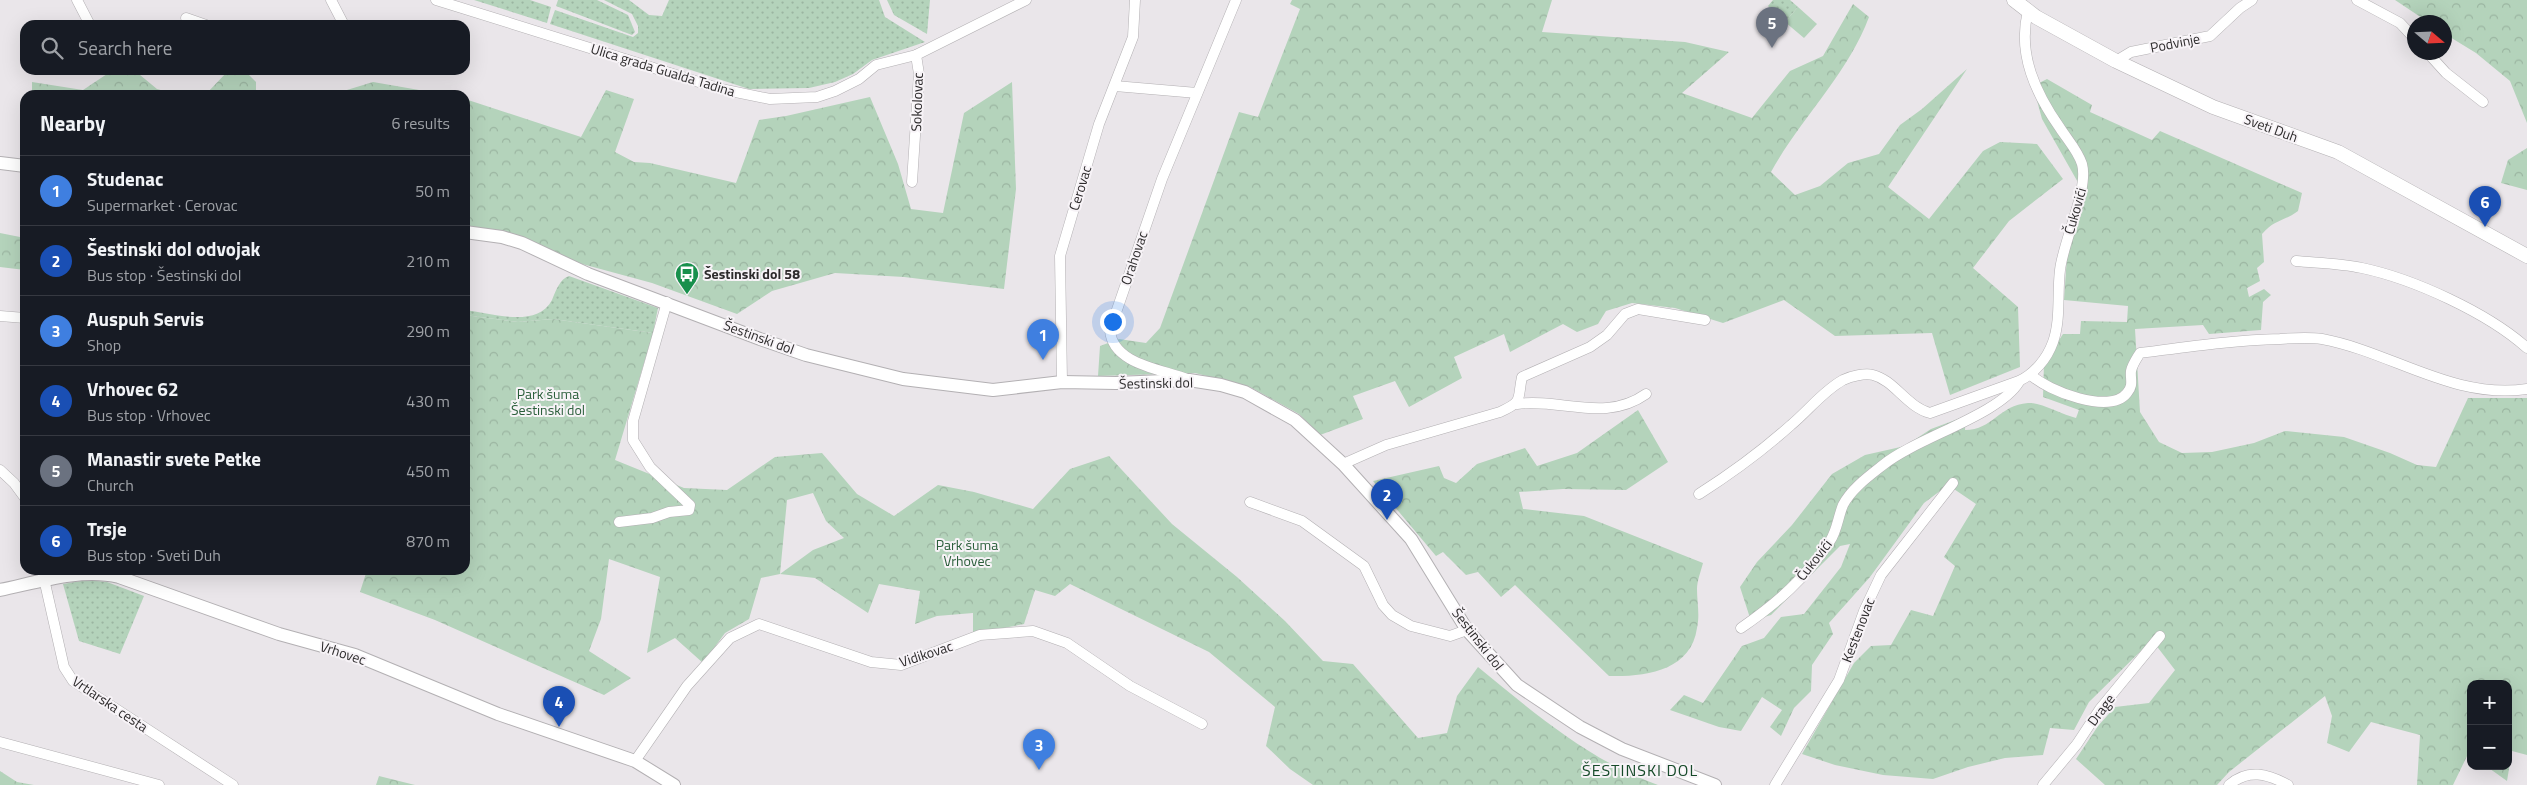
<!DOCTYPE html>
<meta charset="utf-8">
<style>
body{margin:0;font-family:"Titillium Web",sans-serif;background:#20242c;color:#f1f3f6}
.controls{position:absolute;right:15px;bottom:15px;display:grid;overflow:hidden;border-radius:10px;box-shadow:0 5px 20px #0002}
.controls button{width:45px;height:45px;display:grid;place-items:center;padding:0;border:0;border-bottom:1px solid #363941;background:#171b24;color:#f1f3f6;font:25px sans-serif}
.compass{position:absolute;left:2407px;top:15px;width:45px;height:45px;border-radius:50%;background:#171b24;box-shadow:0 5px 20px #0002;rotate:109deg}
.you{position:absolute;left:1112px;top:321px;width:18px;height:18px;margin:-12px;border:4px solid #fff;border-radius:50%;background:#1a73e8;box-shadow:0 0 0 8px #1a73e833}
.badge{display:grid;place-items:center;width:32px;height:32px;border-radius:50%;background:#1a73e8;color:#fff;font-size:16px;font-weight:700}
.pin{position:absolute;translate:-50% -41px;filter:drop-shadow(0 1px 2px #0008)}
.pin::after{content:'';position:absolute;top:26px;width:18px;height:15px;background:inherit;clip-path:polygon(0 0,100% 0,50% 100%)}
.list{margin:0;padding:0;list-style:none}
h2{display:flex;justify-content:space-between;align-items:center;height:65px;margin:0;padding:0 20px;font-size:21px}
h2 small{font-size:16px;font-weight:400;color:#9ea1a6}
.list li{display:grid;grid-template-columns:32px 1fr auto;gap:15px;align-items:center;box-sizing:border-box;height:70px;padding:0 20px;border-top:1px solid #363941}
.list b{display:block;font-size:19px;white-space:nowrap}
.list p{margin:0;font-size:16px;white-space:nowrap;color:#9ea1a6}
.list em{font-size:16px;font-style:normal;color:#9ea1a6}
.icon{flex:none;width:28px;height:28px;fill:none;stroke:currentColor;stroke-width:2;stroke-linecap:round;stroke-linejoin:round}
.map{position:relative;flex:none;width:2527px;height:785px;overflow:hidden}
.search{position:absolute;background:#171b24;box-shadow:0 5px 20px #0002;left:20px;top:20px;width:450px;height:55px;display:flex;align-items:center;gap:12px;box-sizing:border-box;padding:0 18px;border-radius:15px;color:#9ea1a6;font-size:19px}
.panel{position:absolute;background:#171b24;box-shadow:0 5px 20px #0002;left:20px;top:90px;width:450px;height:485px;border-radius:15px}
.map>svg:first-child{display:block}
.grass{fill:url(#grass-dots)}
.forest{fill:url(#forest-crowns);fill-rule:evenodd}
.garden{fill:#b4d3bb}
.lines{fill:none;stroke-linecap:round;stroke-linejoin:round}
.minor-casing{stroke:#b3b0b3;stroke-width:11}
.tertiary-casing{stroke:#b3b0b3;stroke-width:14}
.secondary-casing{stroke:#b3b0b3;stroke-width:15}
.minor{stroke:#fff;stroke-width:10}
.tertiary{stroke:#fff;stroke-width:12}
.secondary{stroke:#fff;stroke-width:14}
.labels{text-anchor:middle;stroke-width:4;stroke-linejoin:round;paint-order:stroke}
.street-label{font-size:14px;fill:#2d2b2c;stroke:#f7f3f7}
.poi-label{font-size:14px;font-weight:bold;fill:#2d2b2c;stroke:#f7f3f7;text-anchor:start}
.park-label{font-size:14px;fill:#2a5e3a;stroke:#f7f3f7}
.quarter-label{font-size:16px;letter-spacing:1px;fill:#164a29;stroke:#f7f3f7}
</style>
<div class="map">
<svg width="2527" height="785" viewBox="0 0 2527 785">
<defs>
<pattern id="grass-dots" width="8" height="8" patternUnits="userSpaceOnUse" patternTransform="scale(1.25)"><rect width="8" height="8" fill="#b4d3bb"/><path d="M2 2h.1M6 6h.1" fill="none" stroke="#9bb5a1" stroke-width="1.8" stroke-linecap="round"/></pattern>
<pattern id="forest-crowns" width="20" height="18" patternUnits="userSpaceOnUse" patternTransform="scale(1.25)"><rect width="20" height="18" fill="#b4d3bb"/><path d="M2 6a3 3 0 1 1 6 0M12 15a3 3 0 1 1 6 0" fill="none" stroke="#9bb5a1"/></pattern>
</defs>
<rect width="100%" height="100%" fill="#eae6ea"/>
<g class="grass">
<path d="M 474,0 L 530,0 L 551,7 L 547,23 Z"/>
<path d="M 558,0 L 597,0 L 628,15 L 635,32 L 632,35 L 556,6 Z"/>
<path d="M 604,0 L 629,0 L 649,15 L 662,16 L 669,0 L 879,0 L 885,17 L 925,42 L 872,60 L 853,74 L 835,82 L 809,88 L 749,89 L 550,24 L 555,10 L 633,37 L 638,33 L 638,26 L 632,14 Z"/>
<path d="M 887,0 L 930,0 L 927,34 L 894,15 Z"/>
<path d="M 1773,0 L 1790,0 L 1798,7 L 1785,22 L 1768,6 Z"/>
<path d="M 569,276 L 658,308 L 653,333 L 553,319 L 518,322 L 465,315 L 465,310 C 491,313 537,329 552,300 C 556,290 560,279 569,276 Z"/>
<path d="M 87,580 L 107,582 L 144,596 L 120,654 L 79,641 L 63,584 Z"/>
</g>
<g class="forest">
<path d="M 1292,0 L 1552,0 L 1542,32 L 1685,42 L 1729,52 L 1682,93 L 1752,118 L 1790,71 L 1823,56 L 1853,4 L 1869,17 C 1848,74 1800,119 1771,172 L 1795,195 L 1820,186 L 1848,163 L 1879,154 L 1900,125 L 1922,109 L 1967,69 L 1888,187 L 1929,219 L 1983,151 L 2000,142 L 2037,144 L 2063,179 L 2009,221 L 1973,268 L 2018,307 L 2020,367 L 1950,395 L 1932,333 L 1835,336 L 1784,300 L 1723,323 L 1675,308 L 1632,303 L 1606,311 L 1598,324 L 1577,332 L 1563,324 L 1510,352 L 1504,334 L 1454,357 L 1462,378 L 1409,407 L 1395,381 L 1353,396 L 1363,419 L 1320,435 L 1299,414 L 1250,387 L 1195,373 L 1098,376 L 1100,346 L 1119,339 L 1146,343 L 1160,328 L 1239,112 L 1258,117 L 1300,9 L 1290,4 Z"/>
<path d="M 2395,0 L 2527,0 L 2527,123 L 2510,81 L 2476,53 L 2445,34 L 2444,22 L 2428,22 Z"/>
<path d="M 113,70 L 134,70 L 157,89 L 179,95 L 32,95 L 32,82 L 83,90 Z"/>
<path d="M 229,70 L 244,70 L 256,82 L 256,95 L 205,95 Z"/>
<path d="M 2047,79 L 2092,105 L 2090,112 L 2152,140 L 2160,131 L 2302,193 L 2298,211 C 2283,222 2275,219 2262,234 L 2264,262 L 2257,268 L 2260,281 L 2247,288 L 2249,297 L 2264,289 L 2271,295 L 2263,302 L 2261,330 L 2209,334 L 2203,325 L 2135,329 L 2140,412 L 2159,442 L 2182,453 L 2212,452 L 2254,443 L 2285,431 L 2344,437 L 2390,453 L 2417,465 L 2436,467 L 2468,398 L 2527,398 L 2527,755 L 2512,751 L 2507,781 L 2486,766 L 2508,766 L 2508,684 L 2471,684 L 2471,755 L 2468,754 L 2453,785 L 2417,785 L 2420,735 L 2371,722 L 2349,752 L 2327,743 L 2332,716 L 2325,696 L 2229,772 L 2217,785 L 2105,785 L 2076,759 L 2098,726 L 2115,707 L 2149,703 L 2175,670 L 2152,640 L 2089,702 L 2074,730 L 2050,728 L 2043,755 L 2005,758 L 1968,767 L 1933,779 L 1883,775 L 1835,765 L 1802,754 L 1854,663 L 1871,646 L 1891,645 L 1911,610 L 1933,616 L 1955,566 L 1944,557 L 1976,504 L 1948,485 L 1924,503 L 1870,577 L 1829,623 L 1833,634 L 1812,665 L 1811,691 L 1794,708 L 1781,736 L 1770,727 L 1782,710 L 1762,697 L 1741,731 L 1719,727 L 1670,710 L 1684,695 L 1703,703 L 1742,646 L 1764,638 L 1781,617 L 1804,614 L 1841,567 L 1850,544 L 1840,546 L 1771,615 L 1751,621 L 1740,587 L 1757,562 L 1792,525 L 1832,474 L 1865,455 L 1905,446 L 1931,429 L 1966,416 L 1965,430 C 1993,430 1999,405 2028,403 C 2040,402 2063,415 2076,418 L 2079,410 L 2043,397 L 2044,363 L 2063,334 L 2080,334 L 2081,321 L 2127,322 L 2128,306 L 2064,300 L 2068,241 L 2084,193 L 2042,119 L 2033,86 Z"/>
<path d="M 373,82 L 448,95 L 336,95 L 337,93 Z"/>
<path d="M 1012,82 L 1016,189 L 1004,289 L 904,277 L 835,273 L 772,291 L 737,314 L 652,283 L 571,261 L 465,227 L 465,99 L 581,137 L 606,90 L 634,99 L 615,152 L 634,162 L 650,163 L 736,183 L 759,120 L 786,116 L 870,97 L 898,164 L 911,209 L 943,213 L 964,113 Z"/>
<path d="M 2527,148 L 2527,190 L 2501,183 L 2508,160 Z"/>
<path d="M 0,233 L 25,238 L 25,270 L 0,267 Z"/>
<path d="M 465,315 L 518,322 L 553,319 L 653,333 L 615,460 L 684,488 L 727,490 L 775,457 L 822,453 L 857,494 L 894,516 L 938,485 L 974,492 L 1033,509 L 1070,469 L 1109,456 L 1172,524 L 1237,577 L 1285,621 L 1323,661 L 1353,664 L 1418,738 L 1447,733 L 1457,696 L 1478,667 C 1533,712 1590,761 1658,785 L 1313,785 L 1290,769 L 1266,746 L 1275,707 L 1209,652 L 1070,584 L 1055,596 L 1035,590 L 1024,624 L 973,634 L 973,613 L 937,616 L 915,624 L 920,591 L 879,584 L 868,613 L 815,578 L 780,574 L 761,578 L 749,619 L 725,633 L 703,663 L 675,638 L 647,653 L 660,577 L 609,559 L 601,619 L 589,651 L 631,678 L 604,695 L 435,620 L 360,592 L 367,570 L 465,570 ZM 813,493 L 826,521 L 844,538 L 813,550 L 780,574 L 787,500 Z"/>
<path d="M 1638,410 L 1668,462 L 1626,490 L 1563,489 L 1519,492 L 1523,509 L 1584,516 L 1703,563 C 1701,571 1697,581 1697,589 C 1697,602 1700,615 1697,628 C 1691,671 1645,677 1609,676 L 1515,585 L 1501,597 L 1478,572 L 1466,575 L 1443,552 L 1436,556 L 1373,481 L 1439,466 L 1444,478 L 1456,483 L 1477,464 L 1525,448 L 1537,466 L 1577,453 Z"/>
<path d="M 0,771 L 17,782 L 34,785 L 0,785 Z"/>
<path d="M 379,776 L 415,785 L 376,785 Z"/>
</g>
<path class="garden" d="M 1798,7 L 1817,24 L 1804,38 L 1785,22 Z"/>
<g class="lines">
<g class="minor-casing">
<g id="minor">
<path d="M 77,0 L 90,25"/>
<path d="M 331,0 L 344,25"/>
<path d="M 436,0 L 721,89 L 770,99 L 817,97 L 835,91 L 859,79 L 876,65 L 916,55 L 1026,0"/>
<path d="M 2357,0 L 2400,23 L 2414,38"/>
<path d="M 186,18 L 206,25"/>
<path d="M 2427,52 L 2446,73 L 2483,102"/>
<path d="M 2116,61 L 2131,52 L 2210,36 L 2240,8 L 2252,0"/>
<path d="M 1115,86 L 1197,93"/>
<path d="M 912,182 L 919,74 L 916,55"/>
<path d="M 2296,261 C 2318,263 2340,263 2362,268 C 2414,279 2488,313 2527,348"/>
<path d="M 0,316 L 25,318"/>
<path d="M 2031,375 C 2048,391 2110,415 2127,393 C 2134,385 2130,379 2131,371 C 2132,365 2137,358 2140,353 C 2187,347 2233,340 2280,339 C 2294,338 2308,337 2322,339 C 2392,352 2453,400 2527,389"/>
<path d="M 1187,379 C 1161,369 1112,364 1110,330 L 1162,179 L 1236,0"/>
<path d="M 1062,382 L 1060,256 L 1099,124 L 1133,37 L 1135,0"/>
<path d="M 1517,404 C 1562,398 1605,423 1646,394"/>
<path d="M 1343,464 L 1386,445 L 1500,412 C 1524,401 1517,400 1522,377 L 1590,347 L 1607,335 L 1625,314 L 1638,309 L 1705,320"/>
<path d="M 0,470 L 14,483 L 25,498"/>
<path d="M 1699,494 C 1732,473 1762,451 1791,425 C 1808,411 1823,391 1843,380 C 1851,376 1865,373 1873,375 C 1894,380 1907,407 1930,413 L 2019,381 C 2034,374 2047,359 2053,342 C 2061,319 2057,294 2060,270 C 2063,242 2089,189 2082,164 C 2078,151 2067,139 2060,128 C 2036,94 2017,54 2028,11"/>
<path d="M 1250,502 L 1302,521 L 1364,566 L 1383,605 L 1392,615 L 1411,626 L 1450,636 L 1467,630"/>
<path d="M 619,522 L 652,518 L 669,512 L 689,510 L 690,505 L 650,467 L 633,440 L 633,421 L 667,302"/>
<path d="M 42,570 L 64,667 L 73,681 L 233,785"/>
<path d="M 1741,628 C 1777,603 1806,578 1830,541 C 1837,531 1838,517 1843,505 C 1851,489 1869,476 1883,465 C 1916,438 1999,415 2019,382"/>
<path d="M 0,742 L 159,785"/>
<path d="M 635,761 L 687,686 L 730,638 L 759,624 L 871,662 L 901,665 L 980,635 L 1033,631 L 1067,643 L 1130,686 L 1202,724"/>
<path d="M 1775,785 L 1839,680 L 1864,611 L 1881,575 L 1953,483"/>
<path d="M 2043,785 L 2077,744 L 2100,709 L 2160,636"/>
<path d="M 2229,785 C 2248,768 2268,774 2288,785"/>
</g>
</g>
<g class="tertiary-casing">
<g id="tertiary">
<path d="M 0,163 L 25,166"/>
<path d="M 465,232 L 502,237 L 522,243 L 588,274 L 760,339 L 806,355 L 903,379 L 993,390 L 1062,382 L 1116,383 L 1189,380 L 1221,385 L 1245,392 L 1295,420 L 1343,464 L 1411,539 L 1467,630 L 1517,685 L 1580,727 L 1622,749 L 1715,785"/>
<path d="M 0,590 C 38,582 81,568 119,577 L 279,634 L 355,655 L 498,714 L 635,761 L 674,785"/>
</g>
</g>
<g class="secondary-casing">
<path id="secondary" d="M 2014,0 L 2036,17 L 2116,61 L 2213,107 L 2338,152 L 2527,256"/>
</g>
<use href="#minor" class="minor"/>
<use href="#tertiary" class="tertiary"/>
<use href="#secondary" class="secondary"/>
</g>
<defs>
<g id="bus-pin" transform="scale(1.25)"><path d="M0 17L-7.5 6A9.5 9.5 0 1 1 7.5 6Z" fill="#18904c" stroke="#f7f3f7"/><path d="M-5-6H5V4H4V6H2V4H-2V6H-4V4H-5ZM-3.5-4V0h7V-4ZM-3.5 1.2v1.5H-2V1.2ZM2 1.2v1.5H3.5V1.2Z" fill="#fff"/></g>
</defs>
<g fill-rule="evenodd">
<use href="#bus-pin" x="687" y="274"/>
</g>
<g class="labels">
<g class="street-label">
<text transform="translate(2175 43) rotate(-11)" y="5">Podvinje</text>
<text transform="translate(663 70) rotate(17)" y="5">Ulica grada Gualda Tadina</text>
<text transform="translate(917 102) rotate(-88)" y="5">Sokolovac</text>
<text transform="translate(2271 128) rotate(20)" y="5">Sveti Duh</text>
<text transform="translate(1080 188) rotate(-73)" y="5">Cerovac</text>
<text transform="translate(2075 211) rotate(-74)" y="5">Čukovići</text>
<text transform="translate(1134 258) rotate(-71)" y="5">Orahovac</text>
<text transform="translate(759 337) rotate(20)" y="5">Šestinski dol</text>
<text transform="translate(1156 383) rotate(-1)" y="5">Šestinski dol</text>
<text transform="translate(1814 560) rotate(-52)" y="5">Čukovići</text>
<text transform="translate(1858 630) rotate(-69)" y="5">Kestenovac</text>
<text transform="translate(1478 639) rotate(52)" y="5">Šestinski dol</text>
<text transform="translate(343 653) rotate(18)" y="5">Vrhovec</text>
<text transform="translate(926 654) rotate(-18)" y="5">Vidikovac</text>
<text transform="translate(110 704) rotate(34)" y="5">Vrtlarska cesta</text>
<text transform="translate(2101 710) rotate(-53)" y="5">Drage</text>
</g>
<g class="poi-label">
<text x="704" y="279">Šestinski dol 58</text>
</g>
<g class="park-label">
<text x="548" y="399">Park šuma<tspan x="548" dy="16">Šestinski dol</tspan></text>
<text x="967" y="550">Park šuma<tspan x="967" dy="16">Vrhovec</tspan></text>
</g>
<g class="quarter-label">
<text x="1640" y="776">ŠESTINSKI DOL</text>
</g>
</g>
</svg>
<div class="controls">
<button>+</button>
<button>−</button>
</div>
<svg class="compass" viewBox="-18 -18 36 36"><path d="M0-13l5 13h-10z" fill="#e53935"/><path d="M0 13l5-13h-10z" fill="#9ea1a6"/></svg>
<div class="you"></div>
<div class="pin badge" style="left:1043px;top:360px;background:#3f7fe0">1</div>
<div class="pin badge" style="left:1387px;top:520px;background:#1a4fb4">2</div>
<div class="pin badge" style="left:1039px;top:770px;background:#3f7fe0">3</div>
<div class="pin badge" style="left:559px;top:727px;background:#1a4fb4">4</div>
<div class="pin badge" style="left:1772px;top:48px;background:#6b7280">5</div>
<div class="pin badge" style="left:2485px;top:227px;background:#1a4fb4">6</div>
<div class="search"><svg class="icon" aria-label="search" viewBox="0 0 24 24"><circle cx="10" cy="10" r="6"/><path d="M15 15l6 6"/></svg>Search here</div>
<section class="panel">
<h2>Nearby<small>6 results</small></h2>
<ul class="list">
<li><span class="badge" style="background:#3f7fe0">1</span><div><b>Studenac</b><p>Supermarket · Cerovac</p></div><em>50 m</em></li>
<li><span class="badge" style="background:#1a4fb4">2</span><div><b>Šestinski dol odvojak</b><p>Bus stop · Šestinski dol</p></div><em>210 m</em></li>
<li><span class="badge" style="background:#3f7fe0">3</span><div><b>Auspuh Servis</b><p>Shop</p></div><em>290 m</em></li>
<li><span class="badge" style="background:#1a4fb4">4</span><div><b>Vrhovec 62</b><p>Bus stop · Vrhovec</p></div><em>430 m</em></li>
<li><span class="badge" style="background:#6b7280">5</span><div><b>Manastir svete Petke</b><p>Church</p></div><em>450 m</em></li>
<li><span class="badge" style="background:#1a4fb4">6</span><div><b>Trsje</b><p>Bus stop · Sveti Duh</p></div><em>870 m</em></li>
</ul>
</section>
</div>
